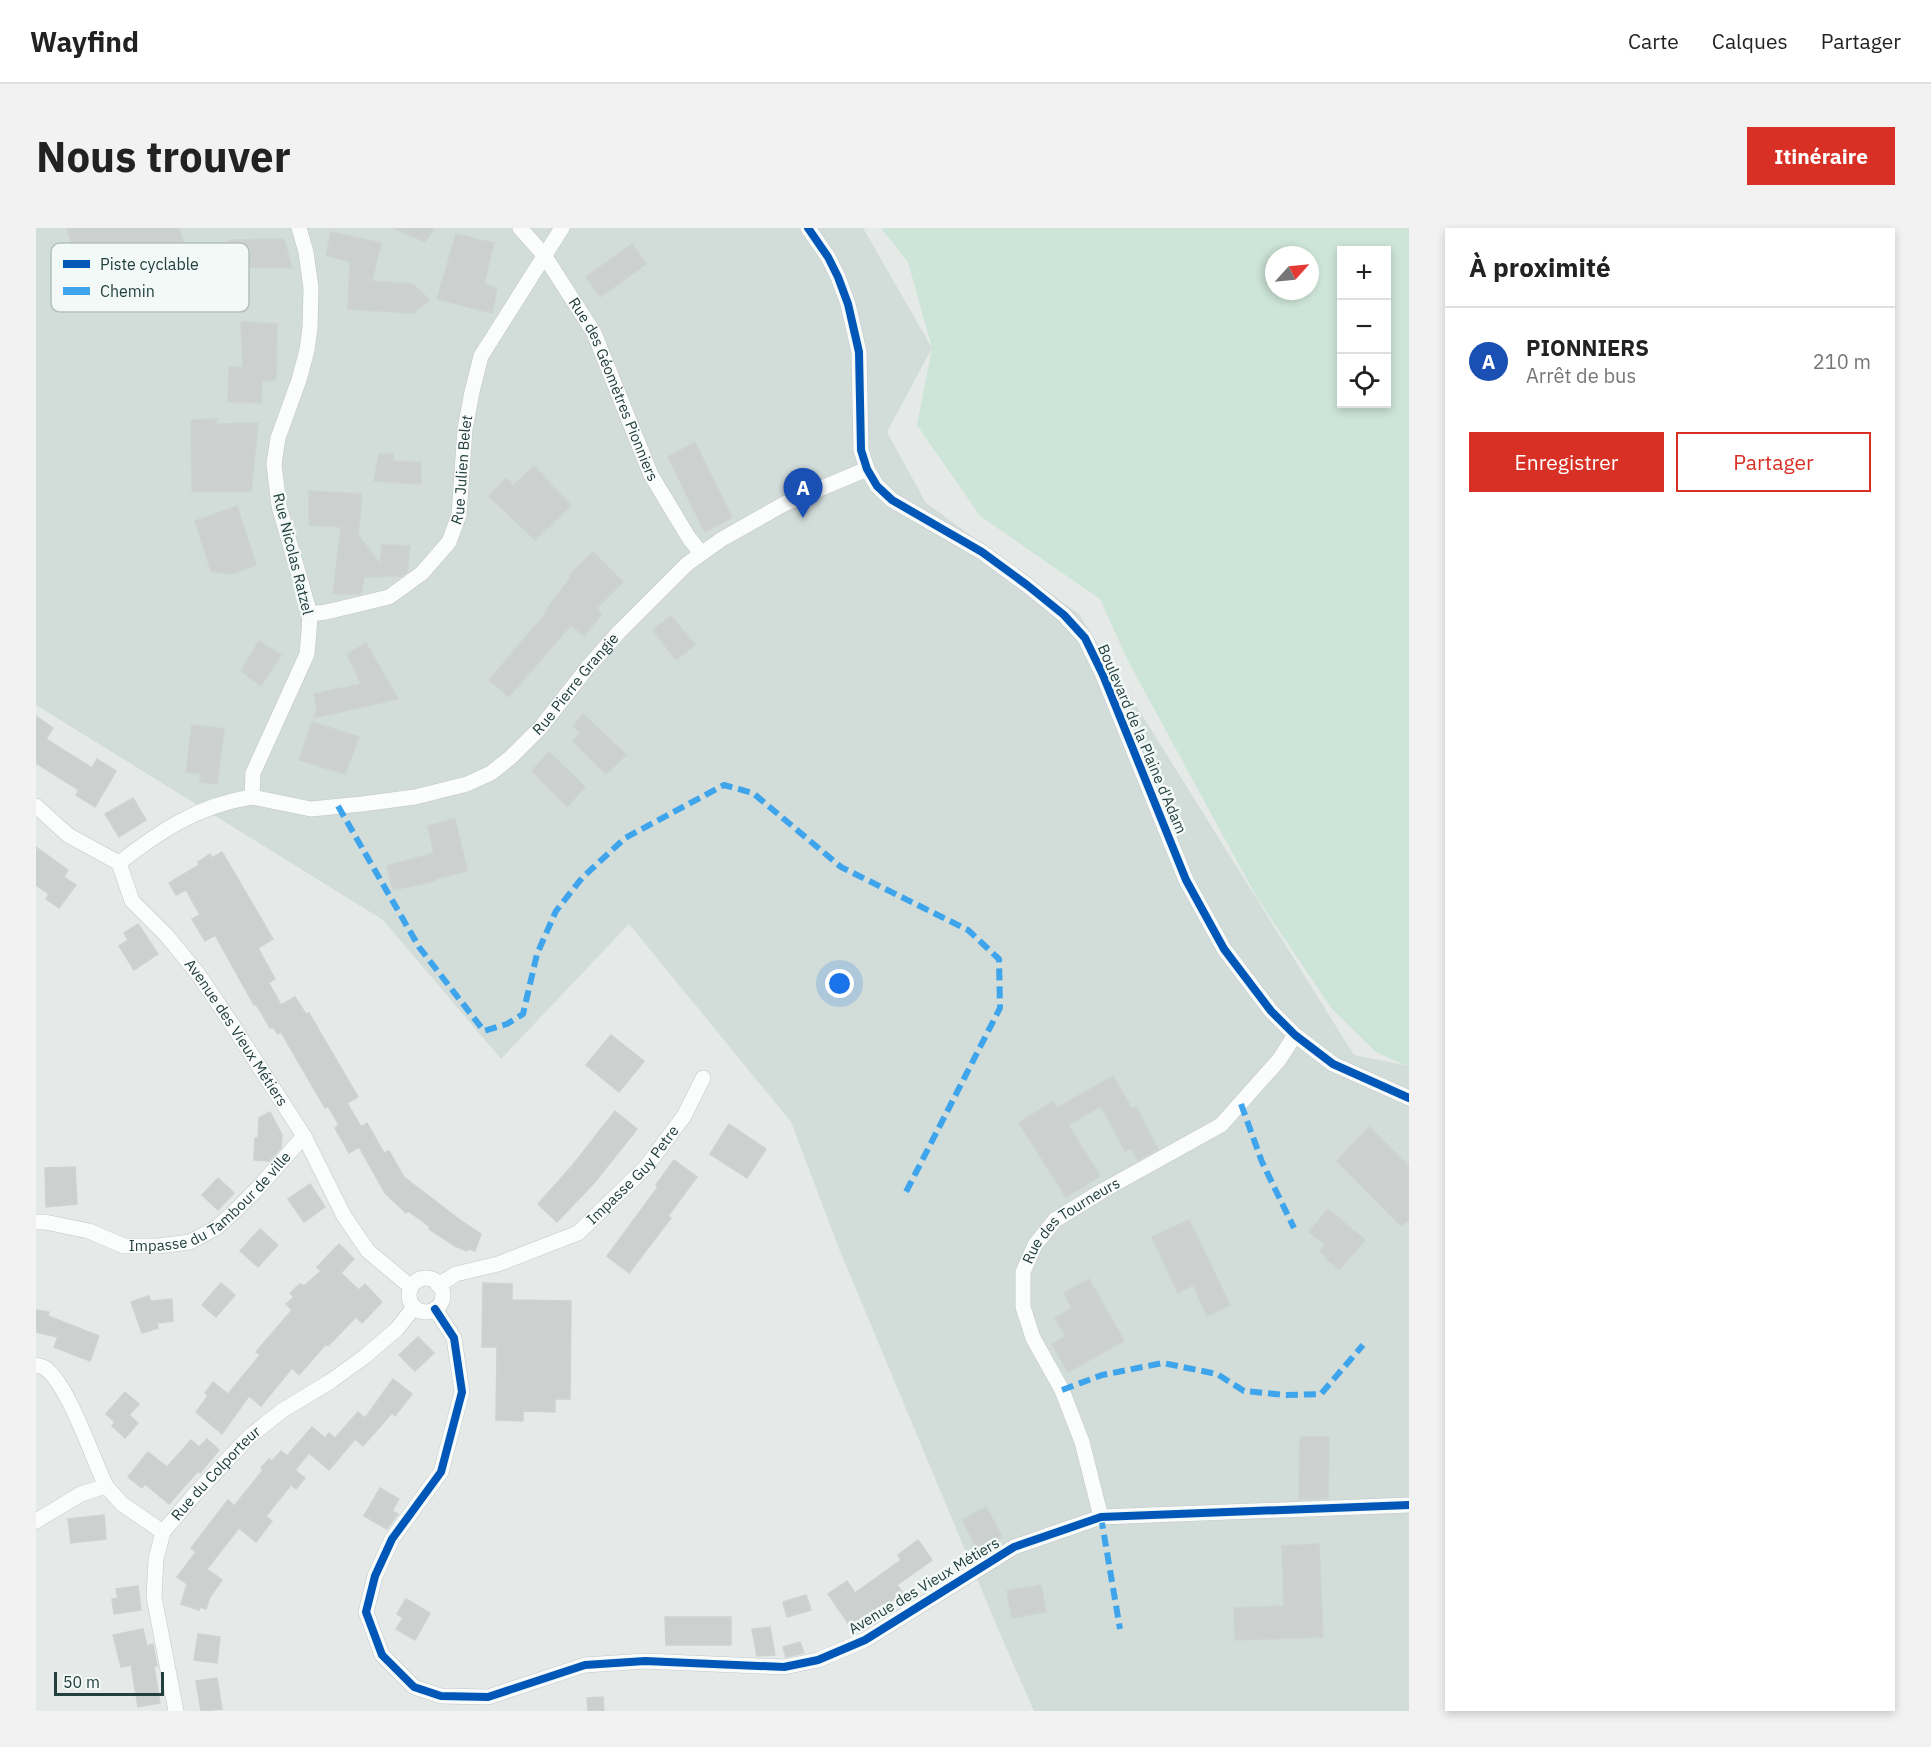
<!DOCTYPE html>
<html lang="fr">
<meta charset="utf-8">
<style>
body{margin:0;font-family:"IBM Plex Sans",sans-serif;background:#f2f2f2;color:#222}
.controls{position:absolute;right:18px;top:18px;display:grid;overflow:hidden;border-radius:0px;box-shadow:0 3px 9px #0003}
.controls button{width:54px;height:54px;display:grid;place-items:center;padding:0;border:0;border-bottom:2px solid #e0e0e0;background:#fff;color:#222;font:30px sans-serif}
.compass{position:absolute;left:1229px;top:18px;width:54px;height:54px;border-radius:50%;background:#fff;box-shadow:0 3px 9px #0003;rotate:63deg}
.scale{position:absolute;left:18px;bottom:15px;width:110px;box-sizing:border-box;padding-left:6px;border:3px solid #213f3c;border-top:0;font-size:16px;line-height:21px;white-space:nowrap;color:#213f3c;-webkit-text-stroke:4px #f3f9f7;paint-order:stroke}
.you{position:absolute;left:804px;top:756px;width:21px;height:21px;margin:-15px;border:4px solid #fff;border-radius:50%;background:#1a73e8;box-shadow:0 0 0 9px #1a73e833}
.badge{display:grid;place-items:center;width:39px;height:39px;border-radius:50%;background:#d93025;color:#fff;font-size:20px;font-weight:700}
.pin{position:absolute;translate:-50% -50px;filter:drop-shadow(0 2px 3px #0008)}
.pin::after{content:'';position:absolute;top:32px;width:21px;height:18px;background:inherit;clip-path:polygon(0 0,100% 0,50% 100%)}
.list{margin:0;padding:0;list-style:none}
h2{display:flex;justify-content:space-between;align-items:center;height:78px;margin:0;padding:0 24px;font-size:26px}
h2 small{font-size:20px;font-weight:400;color:#767676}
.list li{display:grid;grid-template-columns:39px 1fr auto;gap:18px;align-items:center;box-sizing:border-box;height:108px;padding:0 24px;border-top:2px solid #e0e0e0}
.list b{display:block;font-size:22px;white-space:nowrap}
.list p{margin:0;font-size:20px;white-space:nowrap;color:#767676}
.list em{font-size:20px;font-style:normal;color:#767676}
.actions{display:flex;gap:12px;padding:18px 24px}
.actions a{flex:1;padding:14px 0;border:2px solid #d93025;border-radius:0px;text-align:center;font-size:21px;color:#d93025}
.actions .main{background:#d93025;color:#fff}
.icon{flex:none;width:33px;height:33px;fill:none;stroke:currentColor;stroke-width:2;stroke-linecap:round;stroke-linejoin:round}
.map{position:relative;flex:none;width:1373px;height:1483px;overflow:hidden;border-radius:0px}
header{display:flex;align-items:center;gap:36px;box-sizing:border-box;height:84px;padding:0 30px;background:#fff;border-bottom:2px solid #e0e0e0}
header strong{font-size:28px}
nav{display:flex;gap:33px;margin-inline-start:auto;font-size:21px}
.intro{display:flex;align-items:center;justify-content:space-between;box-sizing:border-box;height:144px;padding:0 36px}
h1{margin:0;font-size:42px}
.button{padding:15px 27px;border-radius:0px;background:#d93025;color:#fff;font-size:21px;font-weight:700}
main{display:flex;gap:36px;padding:0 36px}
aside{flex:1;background:#fff;border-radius:0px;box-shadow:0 3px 9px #0003}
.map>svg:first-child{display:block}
.built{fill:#d2dcd9}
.green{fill:#cde4d8;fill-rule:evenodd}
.building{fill:#ccd1d0;stroke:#cdd3d2;stroke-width:1.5}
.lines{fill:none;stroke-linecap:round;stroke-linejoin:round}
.minor-casing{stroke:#c2c7c6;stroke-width:16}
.minor{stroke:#fbfcfc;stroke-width:15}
.quiet{stroke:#3ea4ec;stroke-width:6;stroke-dasharray:12 6;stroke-linecap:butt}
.cycleway-casing{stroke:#f3f9f7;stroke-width:11}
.cycleway{stroke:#0057b8;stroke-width:8}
.labels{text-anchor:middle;stroke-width:5;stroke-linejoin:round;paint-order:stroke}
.street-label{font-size:15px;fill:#213f3c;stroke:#f3f9f7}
.key{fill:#f3f9f7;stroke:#b4c1bf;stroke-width:1.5}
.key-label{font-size:16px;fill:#213f3c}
</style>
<header>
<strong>Wayfind</strong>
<nav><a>Carte</a><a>Calques</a><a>Partager</a></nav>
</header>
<div class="intro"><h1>Nous trouver</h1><a class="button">Itinéraire</a></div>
<main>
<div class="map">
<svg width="1373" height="1483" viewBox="0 0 1373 1483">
<rect width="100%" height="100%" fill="#e5eae9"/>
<path class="built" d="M 0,0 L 827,0 L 896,120 L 851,204 L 890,275 L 1043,386 L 1318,827 L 1373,838 L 1373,1483 L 998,1483 L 965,1408 L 804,1023 L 755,894 L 593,696 L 465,831 L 347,692 L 0,477 Z"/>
<path class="green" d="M 845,0 L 1373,0 L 1373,839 L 1340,824 L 1296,781 L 1221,670 L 1092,433 L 1064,371 L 944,288 L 881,197 L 896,120 L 872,34 ZM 1306,22 L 1350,22 L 1350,176 L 1306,176 ZM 1238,27 L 1274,27 L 1274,63 L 1238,63 Z"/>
<g class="building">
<path d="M 31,0 L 143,0 L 147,14 L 44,44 Z"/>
<path d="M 358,0 L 398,0 L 389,14 Z"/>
<path d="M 295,4 L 345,15 L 336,53 L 377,56 L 393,72 L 377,85 L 312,81 L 314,33 L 290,28 Z"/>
<path d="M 420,6 L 458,15 L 448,56 L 461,60 L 456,85 L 401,71 Z"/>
<path d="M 248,11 L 256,40 L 192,39 L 193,12 Z"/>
<path d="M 596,16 L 610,36 L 564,69 L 550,49 Z"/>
<path d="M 205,94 L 241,96 L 240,152 L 226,153 L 225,175 L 192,174 L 193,139 L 207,139 Z"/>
<path d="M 181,191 L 180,196 L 222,195 L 215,264 L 156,263 L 155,192 Z"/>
<path d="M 659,214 L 696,290 L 669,304 L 632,229 Z"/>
<path d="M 343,226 L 357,226 L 358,233 L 385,234 L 385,256 L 338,253 Z"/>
<path d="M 498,238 L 535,277 L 499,312 L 453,268 L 470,250 L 477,258 Z"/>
<path d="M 273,263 L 326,266 L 322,307 L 344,336 L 346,317 L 374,318 L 371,344 L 365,348 L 328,349 L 325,366 L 297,366 L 305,299 L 273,297 Z"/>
<path d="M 201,278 L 220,337 L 196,346 L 175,343 L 159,293 Z"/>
<path d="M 557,324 L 587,354 L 560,381 L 566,386 L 548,408 L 535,397 L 473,469 L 453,452 L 511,384 L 509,383 L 535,349 L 533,347 Z"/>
<path d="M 635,388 L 659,417 L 640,432 L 617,402 Z"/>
<path d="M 223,413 L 245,427 L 225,458 L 205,443 Z"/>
<path d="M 330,415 L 362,471 L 278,490 L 281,481 L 278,466 L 325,456 L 311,426 Z"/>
<path d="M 547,486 L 590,527 L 570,546 L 537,513 L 544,505 L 537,498 Z"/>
<path d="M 0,488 L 17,500 L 10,511 L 56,540 L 61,531 L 80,543 L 59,579 L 40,567 L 43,562 L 0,535 Z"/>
<path d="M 276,494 L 323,509 L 309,546 L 263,532 Z"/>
<path d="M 156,497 L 188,501 L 181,556 L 164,554 L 165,546 L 150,544 Z"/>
<path d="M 513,524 L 549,559 L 531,579 L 496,543 Z"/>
<path d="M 97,570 L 110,592 L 83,609 L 69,586 Z"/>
<path d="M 419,591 L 431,643 L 399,651 L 399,653 L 357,662 L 351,638 L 398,625 L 392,598 Z"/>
<path d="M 0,619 L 32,642 L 28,649 L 40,657 L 23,680 L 10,671 L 13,666 L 0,657 Z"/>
<path d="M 186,624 L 237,711 L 222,720 L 239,751 L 233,755 L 245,777 L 259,769 L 270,786 L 273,785 L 322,869 L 311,875 L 325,899 L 331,895 L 348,925 L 353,923 L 368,949 L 424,992 L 445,1006 L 439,1023 L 432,1021 L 431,1023 L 419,1018 L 393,1001 L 394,999 L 382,990 L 372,983 L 370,985 L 349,965 L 323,919 L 313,925 L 299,900 L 303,897 L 292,878 L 289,880 L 245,804 L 242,806 L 237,799 L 234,800 L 220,776 L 218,777 L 179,707 L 169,713 L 156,691 L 164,687 L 150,662 L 140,667 L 133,655 L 163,637 L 162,634 L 174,626 L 176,630 Z"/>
<path d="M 102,696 L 122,726 L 98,742 L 83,718 L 92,712 L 88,705 Z"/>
<path d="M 575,807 L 608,833 L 583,864 L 550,837 Z"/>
<path d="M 1077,848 L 1096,881 L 1100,879 L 1122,921 L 1102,932 L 1095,920 L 1089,923 L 1065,878 L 1032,897 L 1064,948 L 1030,969 L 983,895 L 1017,873 L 1021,880 Z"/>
<path d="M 579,883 L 601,901 L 558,955 L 521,994 L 502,976 L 536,938 Z"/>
<path d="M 234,884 L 246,907 L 245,920 L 233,933 L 218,932 L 219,910 L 222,910 L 223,890 Z"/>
<path d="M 693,896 L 730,921 L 711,950 L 674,926 Z"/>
<path d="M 1333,899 L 1373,938 L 1373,991 L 1365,998 L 1301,933 Z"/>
<path d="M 638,932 L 661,949 L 632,988 L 635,990 L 593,1045 L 571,1028 L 622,959 L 620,957 Z"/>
<path d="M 39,939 L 41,976 L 10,979 L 9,940 Z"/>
<path d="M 182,950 L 198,965 L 182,982 L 166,967 Z"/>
<path d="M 274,956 L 289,979 L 268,994 L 252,971 Z"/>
<path d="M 1292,981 L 1329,1012 L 1303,1042 L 1284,1024 L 1289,1016 L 1273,1004 Z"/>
<path d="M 1153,992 L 1194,1077 L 1171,1088 L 1157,1057 L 1142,1065 L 1116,1009 Z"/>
<path d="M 224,1001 L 242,1017 L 222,1039 L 204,1023 Z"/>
<path d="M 303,1016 L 318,1031 L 305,1045 L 323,1062 L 329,1056 L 346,1074 L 326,1095 L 320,1089 L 292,1118 L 290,1116 L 263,1147 L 256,1140 L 225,1178 L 213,1168 L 186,1206 L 160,1184 L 172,1168 L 169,1165 L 177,1154 L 192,1166 L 224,1127 L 220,1124 L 256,1082 L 250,1076 L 258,1069 L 254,1065 L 264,1056 L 268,1058 L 285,1043 L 281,1039 Z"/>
<path d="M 1053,1051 L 1088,1113 L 1032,1144 L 1016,1116 L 1030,1108 L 1019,1090 L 1036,1080 L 1028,1065 Z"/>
<path d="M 185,1055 L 199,1067 L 180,1089 L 166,1077 Z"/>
<path d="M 447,1055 L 476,1056 L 476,1072 L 535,1073 L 534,1171 L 519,1171 L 519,1184 L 487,1183 L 487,1193 L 460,1192 L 461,1119 L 446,1119 Z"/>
<path d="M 113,1068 L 115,1073 L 136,1071 L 137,1093 L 121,1095 L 122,1100 L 106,1105 L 95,1074 Z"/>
<path d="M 0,1082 L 13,1084 L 12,1088 L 63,1108 L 54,1133 L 18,1119 L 22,1109 L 0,1104 Z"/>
<path d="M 382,1109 L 398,1125 L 379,1143 L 363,1127 Z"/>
<path d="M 357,1151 L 376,1166 L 359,1188 L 356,1185 L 327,1218 L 319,1211 L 293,1242 L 273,1225 L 259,1242 L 269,1250 L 260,1261 L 255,1257 L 230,1288 L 236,1293 L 220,1314 L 203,1300 L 171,1341 L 186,1352 L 174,1369 L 170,1381 L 164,1379 L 163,1382 L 145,1376 L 151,1356 L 141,1349 L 160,1324 L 155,1320 L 192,1272 L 198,1278 L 227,1242 L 225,1240 L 233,1231 L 236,1233 L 245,1223 L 251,1228 L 276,1199 L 289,1210 L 293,1205 L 299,1210 L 322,1184 L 329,1190 Z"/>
<path d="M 89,1164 L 103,1176 L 93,1187 L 102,1195 L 89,1210 L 76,1198 L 79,1194 L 70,1186 Z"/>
<path d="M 1264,1209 L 1293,1209 L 1292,1270 L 1263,1271 Z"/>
<path d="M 171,1211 L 183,1222 L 164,1245 L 162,1243 L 133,1276 L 109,1256 L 106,1260 L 92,1249 L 112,1224 L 131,1239 L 155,1212 L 163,1219 Z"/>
<path d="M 344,1260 L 363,1271 L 356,1283 L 362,1286 L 351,1301 L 328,1288 Z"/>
<path d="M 950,1279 L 966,1309 L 942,1322 L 926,1292 Z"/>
<path d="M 68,1287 L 70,1311 L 35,1315 L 32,1291 Z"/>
<path d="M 882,1312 L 896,1332 L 861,1357 L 867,1365 L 816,1401 L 792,1366 L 811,1353 L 819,1365 L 865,1332 L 862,1327 Z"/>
<path d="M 1283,1316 L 1287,1409 L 1199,1412 L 1198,1380 L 1248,1378 L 1246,1318 Z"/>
<path d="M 1005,1357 L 1010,1384 L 976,1390 L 971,1363 Z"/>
<path d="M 102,1358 L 105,1382 L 78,1386 L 76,1371 L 82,1370 L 80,1361 Z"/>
<path d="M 770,1367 L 775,1382 L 751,1389 L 747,1374 Z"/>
<path d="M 370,1371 L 394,1385 L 379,1412 L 360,1401 L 367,1390 L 361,1386 Z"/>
<path d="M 629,1389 L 695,1389 L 695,1417 L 630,1417 Z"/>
<path d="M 734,1399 L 739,1427 L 721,1428 L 716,1401 Z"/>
<path d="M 107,1401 L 111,1418 L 117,1416 L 121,1438 L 118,1438 L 124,1475 L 102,1479 L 95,1437 L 85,1439 L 77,1407 Z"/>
<path d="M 162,1406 L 184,1409 L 181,1435 L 158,1432 Z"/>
<path d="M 764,1414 L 768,1425 L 750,1429 L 747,1419 Z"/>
<path d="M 181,1450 L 186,1481 L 165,1483 L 160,1453 Z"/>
<path d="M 567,1469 L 568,1483 L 552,1483 L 551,1470 Z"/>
</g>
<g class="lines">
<g class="minor-casing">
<g id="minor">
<path id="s1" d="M 484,0 L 508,27 L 558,105 L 615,247 L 653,310 L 665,325"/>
<path d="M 772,0 L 792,29 L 802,49 L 812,76 L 823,124 L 825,222 L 831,241 L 841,258 L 856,272 L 946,324 L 991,357 L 1028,387 L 1049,410 L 1067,447 L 1150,652 L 1188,721 L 1235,783 L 1259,807 L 1297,836 L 1373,870"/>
<path id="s2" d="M 274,386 L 290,384 L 353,369 L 386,345 L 413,314 L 423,287 L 429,201 L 436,164 L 445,128 L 526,0"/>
<path id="s3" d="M 216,569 L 275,581 L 326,576 L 379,569 L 431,556 L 455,545 L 475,529 L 505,499 L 552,439 L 583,404 L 651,336 L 686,311 L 748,276 L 831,241"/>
<path id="s4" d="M 0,578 L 32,607 L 83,635 L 96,673 L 131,708 L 162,746 L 195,795 L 268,908 L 308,988 L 332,1023 L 375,1059"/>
<path d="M 83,635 C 124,603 163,577 216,569 L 217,545 L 271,426 L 273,403 L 274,386 L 243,278 L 238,236 L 242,210 L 263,152 L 271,122 L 274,100 L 275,60 L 270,24 L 263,0"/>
<path id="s5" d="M 0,994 L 9,994 L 53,1003 L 88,1018 L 122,1018 L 154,1014 L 180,1000 L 198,984 L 222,960 L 268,908"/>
<circle cx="390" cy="1067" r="17"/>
<path id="s6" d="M 402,1057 L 420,1046 L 462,1036 L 542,1005 L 610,939 L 648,888 L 667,850"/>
<path d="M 399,1081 L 418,1110 L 426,1164 L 405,1244 L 356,1311 L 339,1348 L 330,1384 L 346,1427 L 378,1459 L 405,1468 L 452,1469 L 549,1437 L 609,1433 L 748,1439 L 782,1432 L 829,1412 L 978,1319 L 1065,1289 L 1373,1277"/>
<path d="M 0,1137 C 3,1138 6,1138 9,1140 C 32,1156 57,1231 70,1258 L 45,1266 L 0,1293"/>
<path d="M 70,1258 L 86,1276 L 127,1304"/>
<path id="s7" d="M 1065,1289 L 1046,1214 L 1026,1162 L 997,1110 L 987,1079 L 987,1044 L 999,1017 L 1019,992 L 1066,963 L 1185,897 L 1243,832 L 1259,807"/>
<path id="s8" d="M 140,1483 L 118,1369 L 120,1331 L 127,1304 L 159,1266 L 214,1208 L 247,1182 L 295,1153 L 328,1129 L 361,1101 L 378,1079"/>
</g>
</g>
<use href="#minor" class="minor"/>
<g class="quiet">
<path d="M 302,578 L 383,719 L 448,803 L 471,796 L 487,786 L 501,726 L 520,683 L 546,650 L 589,610 L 688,557 L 717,565 L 805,639 L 932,702 L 963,731 L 964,780 L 870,964"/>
<path d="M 1205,876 L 1226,934 L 1258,1000"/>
<path d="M 1026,1162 L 1066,1147 L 1127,1135 L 1181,1146 L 1208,1163 L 1250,1167 L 1285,1166 L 1327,1117"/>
<path d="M 1065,1289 L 1084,1401"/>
</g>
<g class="cycleway-casing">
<g id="cycleway">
<path d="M 772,0 L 792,29 L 802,49 L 812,76 L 823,124 L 825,222 L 831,241 L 841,258 L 856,272 L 946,324 L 991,357 L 1028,387 L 1049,410 L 1067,447 L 1150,652 L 1188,721 L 1235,783 L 1259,807 L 1297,836 L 1373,870"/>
<path d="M 399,1081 L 418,1110 L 426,1164 L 405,1244 L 356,1311 L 339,1348 L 330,1384 L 346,1427 L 378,1459 L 405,1468 L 452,1469 L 549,1437 L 609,1433 L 748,1439 L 782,1432 L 829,1412 L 978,1319 L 1065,1289 L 1373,1277"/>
</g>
</g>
<use href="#cycleway" class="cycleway"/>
</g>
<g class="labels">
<g class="street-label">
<text dy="5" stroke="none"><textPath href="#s1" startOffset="188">Rue des Géomètres Pionniers</textPath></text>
<text dy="5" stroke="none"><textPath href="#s2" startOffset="237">Rue Julien Belet</textPath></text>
<text transform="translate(257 326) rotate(76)" y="5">Rue Nicolas Ratzel</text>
<text dy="5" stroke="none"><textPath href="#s3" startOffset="368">Rue Pierre Grangie</textPath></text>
<text transform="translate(1106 511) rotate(67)" y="5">Boulevard de la Plaine d'Adam</text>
<text dy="5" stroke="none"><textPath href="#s4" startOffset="310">Avenue des Vieux Métiers</textPath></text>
<text dy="5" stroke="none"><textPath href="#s6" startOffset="230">Impasse Guy Petre</textPath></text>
<text dy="5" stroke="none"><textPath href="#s5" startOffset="194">Impasse du Tambour de ville</textPath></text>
<text dy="5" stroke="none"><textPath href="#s7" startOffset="333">Rue des Tourneurs</textPath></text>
<text dy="5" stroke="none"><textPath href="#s8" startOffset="261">Rue du Colporteur</textPath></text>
<text transform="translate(888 1358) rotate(-31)" y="5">Avenue des Vieux Métiers</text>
</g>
</g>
<rect x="15" y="15" width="198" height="69" rx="9" class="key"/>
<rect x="27" y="32" width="27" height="8" fill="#0057b8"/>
<rect x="27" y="59" width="27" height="8" fill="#3ea4ec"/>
<g class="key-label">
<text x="64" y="42">Piste cyclable</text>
<text x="64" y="69">Chemin</text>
</g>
</svg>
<div class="controls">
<button>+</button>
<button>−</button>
<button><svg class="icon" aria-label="locate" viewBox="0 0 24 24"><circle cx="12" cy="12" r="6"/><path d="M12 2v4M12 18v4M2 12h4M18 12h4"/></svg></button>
</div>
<svg class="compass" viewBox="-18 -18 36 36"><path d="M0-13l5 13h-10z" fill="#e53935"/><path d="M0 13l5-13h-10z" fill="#767676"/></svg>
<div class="scale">50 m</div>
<div class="you"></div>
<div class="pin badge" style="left:767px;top:290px;background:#1a4fb4">A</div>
</div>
<aside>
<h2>À proximité<small></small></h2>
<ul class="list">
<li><span class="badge" style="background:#1a4fb4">A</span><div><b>PIONNIERS</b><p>Arrêt de bus</p></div><em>210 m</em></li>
</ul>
<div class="actions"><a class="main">Enregistrer</a><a>Partager</a></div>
</aside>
</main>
